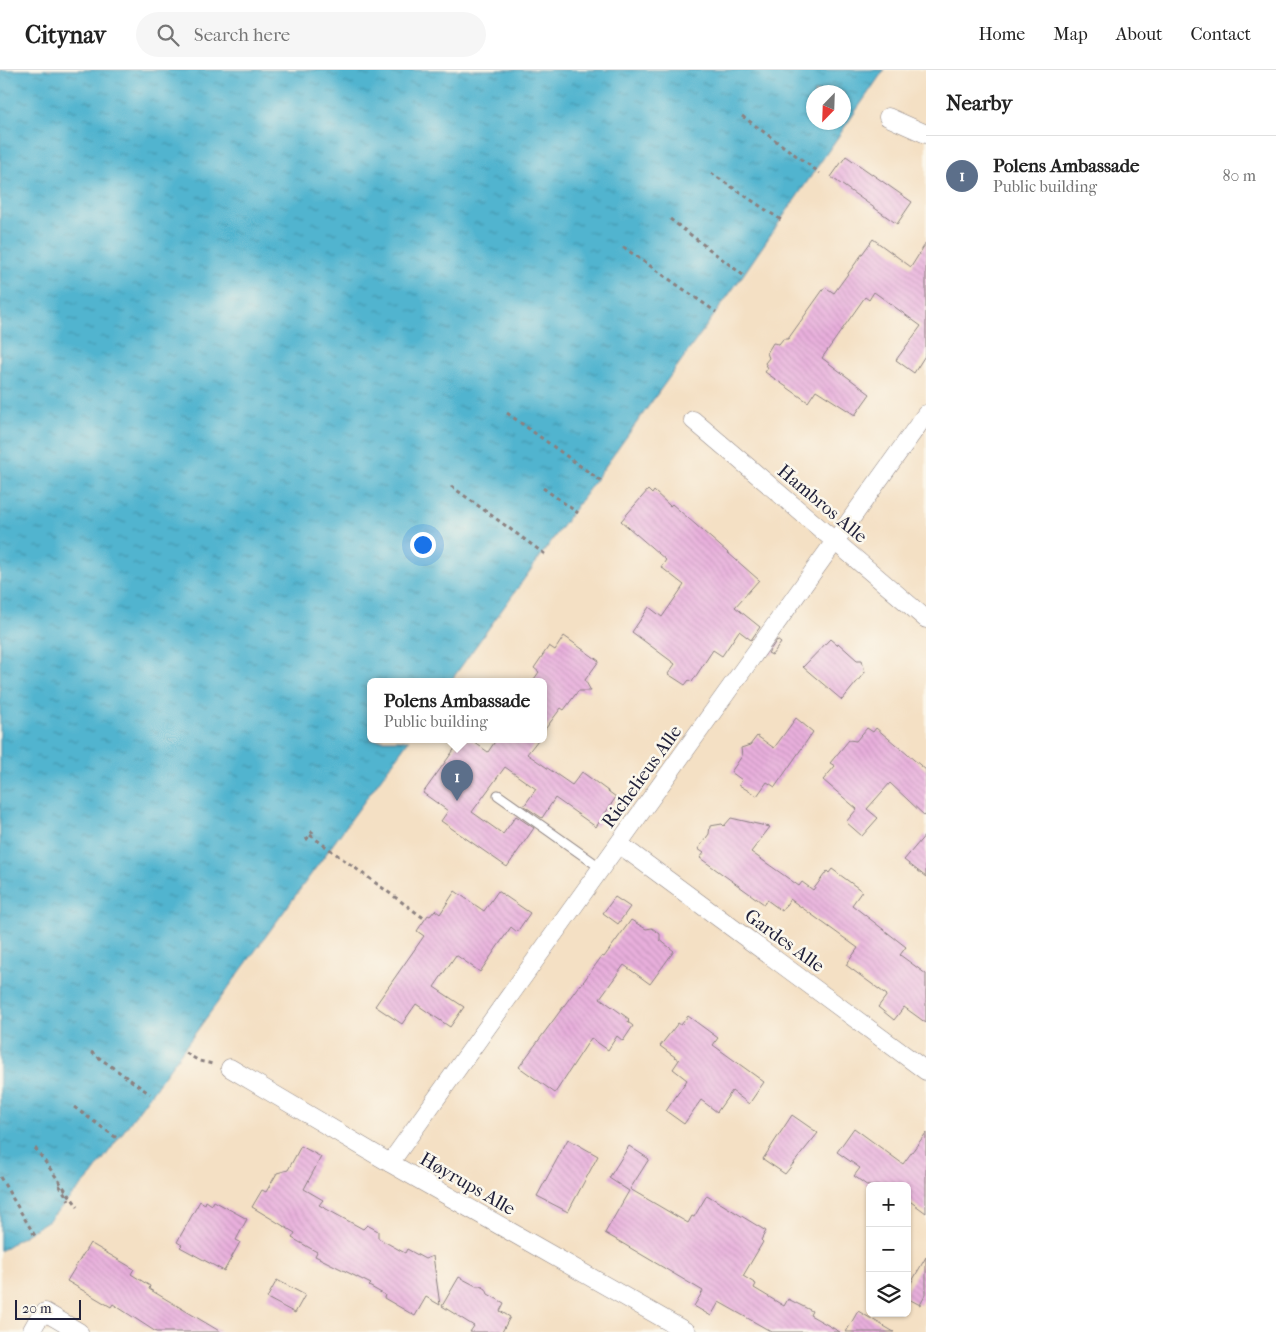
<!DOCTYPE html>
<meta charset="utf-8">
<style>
body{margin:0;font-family:"IM FELL French Canon",serif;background:#f6f6f6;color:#222}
.controls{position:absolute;right:15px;bottom:15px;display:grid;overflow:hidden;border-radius:8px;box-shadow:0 1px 4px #0004}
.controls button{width:45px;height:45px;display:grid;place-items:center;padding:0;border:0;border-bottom:1px solid #e0e0e0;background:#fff;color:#222;font:25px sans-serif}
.compass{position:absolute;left:806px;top:15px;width:45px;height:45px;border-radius:50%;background:#fff;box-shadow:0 1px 4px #0004;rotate:203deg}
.scale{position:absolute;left:15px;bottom:12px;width:66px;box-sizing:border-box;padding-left:5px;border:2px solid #22223b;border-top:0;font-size:14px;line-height:18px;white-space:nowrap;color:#22223b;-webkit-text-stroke:4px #fbf7ec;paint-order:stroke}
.you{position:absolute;left:422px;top:474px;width:18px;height:18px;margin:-12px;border:4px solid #fff;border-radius:50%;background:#1a73e8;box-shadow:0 0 0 8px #1a73e833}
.badge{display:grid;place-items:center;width:32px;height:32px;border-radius:50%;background:#111827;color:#fff;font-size:16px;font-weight:700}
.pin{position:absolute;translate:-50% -41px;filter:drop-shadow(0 1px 2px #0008)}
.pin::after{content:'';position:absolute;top:26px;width:18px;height:15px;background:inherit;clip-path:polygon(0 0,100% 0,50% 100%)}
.popup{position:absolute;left:367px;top:608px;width:180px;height:65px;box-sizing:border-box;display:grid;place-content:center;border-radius:8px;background:#fff;filter:drop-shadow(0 1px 4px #0005);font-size:16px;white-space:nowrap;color:#767676}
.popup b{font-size:19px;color:#222}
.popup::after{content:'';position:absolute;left:50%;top:100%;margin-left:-10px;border:10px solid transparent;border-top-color:#fff}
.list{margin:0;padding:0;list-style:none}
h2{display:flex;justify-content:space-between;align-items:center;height:65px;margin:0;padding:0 20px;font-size:21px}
h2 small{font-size:16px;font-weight:400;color:#767676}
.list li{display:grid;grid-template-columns:32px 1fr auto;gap:15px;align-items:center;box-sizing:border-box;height:80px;padding:0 20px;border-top:1px solid #e0e0e0}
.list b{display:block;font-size:19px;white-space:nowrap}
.list p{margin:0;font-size:16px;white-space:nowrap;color:#767676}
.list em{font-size:16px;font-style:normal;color:#767676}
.icon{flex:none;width:28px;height:28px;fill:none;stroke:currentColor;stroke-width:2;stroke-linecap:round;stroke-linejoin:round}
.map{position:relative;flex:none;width:926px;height:1262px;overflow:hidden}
header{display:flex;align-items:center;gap:30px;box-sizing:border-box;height:70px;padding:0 25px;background:#fff;border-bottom:1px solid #e0e0e0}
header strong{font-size:24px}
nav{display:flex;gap:28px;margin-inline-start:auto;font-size:18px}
.search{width:350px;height:45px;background:#f6f6f6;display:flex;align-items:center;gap:12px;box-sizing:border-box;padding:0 18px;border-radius:28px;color:#767676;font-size:19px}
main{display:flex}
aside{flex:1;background:#fff}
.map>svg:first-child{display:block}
.water{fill:url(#water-ripples);stroke:#3a6b85;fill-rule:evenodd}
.building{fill:url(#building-back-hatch)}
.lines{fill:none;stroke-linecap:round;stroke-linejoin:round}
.lane-casing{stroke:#8b8180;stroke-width:11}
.street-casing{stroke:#8b8180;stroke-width:19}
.path{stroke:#8b8180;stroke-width:3;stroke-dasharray:4 4;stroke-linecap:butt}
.lane{stroke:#fff;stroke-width:9}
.street{stroke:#fff;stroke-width:18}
.labels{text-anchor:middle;stroke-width:5;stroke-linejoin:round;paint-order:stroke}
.street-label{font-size:19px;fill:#22223b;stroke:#fbf7ec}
</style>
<header>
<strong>Citynav</strong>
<div class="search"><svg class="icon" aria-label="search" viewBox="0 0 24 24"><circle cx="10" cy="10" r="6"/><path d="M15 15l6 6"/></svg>Search here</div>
<nav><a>Home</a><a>Map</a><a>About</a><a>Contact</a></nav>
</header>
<main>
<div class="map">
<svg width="926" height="1262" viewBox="0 0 926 1262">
<defs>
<pattern id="water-ripples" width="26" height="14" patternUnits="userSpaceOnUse" patternTransform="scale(1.25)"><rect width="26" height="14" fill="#51b4cf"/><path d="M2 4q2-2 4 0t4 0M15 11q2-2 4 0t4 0" fill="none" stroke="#4392a9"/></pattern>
<pattern id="building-back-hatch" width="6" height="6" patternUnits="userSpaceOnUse" patternTransform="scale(1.25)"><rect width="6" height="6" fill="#e8afdc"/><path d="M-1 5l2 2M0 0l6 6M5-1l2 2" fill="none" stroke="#c796be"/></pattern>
</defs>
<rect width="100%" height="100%" fill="#fbf7ec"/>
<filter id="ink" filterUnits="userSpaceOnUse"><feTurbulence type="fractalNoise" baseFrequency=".02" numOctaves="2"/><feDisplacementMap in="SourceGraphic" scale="10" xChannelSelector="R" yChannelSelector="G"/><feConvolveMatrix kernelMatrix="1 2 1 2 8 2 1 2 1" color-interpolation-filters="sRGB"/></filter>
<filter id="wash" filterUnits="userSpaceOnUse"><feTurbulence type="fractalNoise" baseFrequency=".0096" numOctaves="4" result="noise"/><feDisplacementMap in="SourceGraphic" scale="20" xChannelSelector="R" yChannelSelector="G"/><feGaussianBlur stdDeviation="1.12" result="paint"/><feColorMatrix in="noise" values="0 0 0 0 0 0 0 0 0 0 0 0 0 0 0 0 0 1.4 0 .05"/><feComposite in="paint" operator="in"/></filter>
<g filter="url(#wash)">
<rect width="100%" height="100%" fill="#f4e0c4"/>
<path class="water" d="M 0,0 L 884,0 L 743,205 L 450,612 L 371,612 L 371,670 L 409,670 L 91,1106 L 49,1150 L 0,1181 ZM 814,22 L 844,22 L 844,52 L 814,52 Z"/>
<g id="blocks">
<g class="building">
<path d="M 846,86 L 912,132 L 897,154 L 831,107 Z"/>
<path d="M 873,169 L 911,197 L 926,173 L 926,284 L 914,303 L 896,290 L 921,256 L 874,222 L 869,230 L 865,227 L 822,288 L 870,324 L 855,345 L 816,320 L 808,332 L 765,302 L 768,298 L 765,293 L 769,288 L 767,283 L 773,273 L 779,274 L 783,269 L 788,269 L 825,217 L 834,223 Z"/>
<path d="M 648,420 L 652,424 L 654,421 L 670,436 L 672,434 L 759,510 L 735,537 L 760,557 L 751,570 L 739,561 L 722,586 L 713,580 L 692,612 L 689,610 L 685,615 L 668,604 L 675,594 L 632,562 L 649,537 L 662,547 L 684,515 L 661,497 L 666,490 L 621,451 Z"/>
<path d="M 564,566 L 599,591 L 585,610 L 591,621 L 578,621 L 564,640 L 561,638 L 543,662 L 543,612 L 532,612 L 539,602 L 534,598 L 549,576 L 555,580 Z"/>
<path d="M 830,569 L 837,575 L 838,573 L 857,590 L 862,590 L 865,602 L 842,630 L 803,597 Z"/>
<path d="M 777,570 L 781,573 L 772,585 L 768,583 Z"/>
<path d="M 796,648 L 813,662 L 775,717 L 767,712 L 757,726 L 739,715 L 742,710 L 731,702 L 742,686 L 741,678 L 750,675 L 757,666 L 774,678 Z"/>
<path d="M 867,658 L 873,662 L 876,658 L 926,700 L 926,747 L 890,713 L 867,739 L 878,748 L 862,766 L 846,752 L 857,739 L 823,710 L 835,696 L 830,693 L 849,670 L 856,671 Z"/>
<path d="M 461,670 L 471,670 L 488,682 L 496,670 L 538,670 L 527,684 L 572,715 L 582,702 L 616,727 L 596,757 L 555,728 L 542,748 L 524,736 L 536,719 L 505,697 L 472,742 L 503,764 L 516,746 L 534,758 L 507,797 L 441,751 L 448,741 L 423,723 Z"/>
<path d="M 731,748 L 770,757 L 751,782 L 799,816 L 802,812 L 813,820 L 827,801 L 829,803 L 832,799 L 862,821 L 852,835 L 906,877 L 900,885 L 926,904 L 926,953 L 904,937 L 894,950 L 878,937 L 887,925 L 846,895 L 858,878 L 790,829 L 782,841 L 767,830 L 764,834 L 700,788 L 704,783 L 698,779 L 709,764 L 710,756 L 722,754 L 724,756 Z"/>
<path d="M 926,764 L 926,807 L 904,790 Z"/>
<path d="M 455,821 L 484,841 L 498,821 L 530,843 L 517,862 L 511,857 L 480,902 L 456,885 L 434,917 L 464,937 L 450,957 L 416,934 L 402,954 L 375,936 L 424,866 L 417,861 L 428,845 L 430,846 L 435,840 L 440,844 Z"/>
<path d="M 615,827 L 630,837 L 618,854 L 603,843 Z"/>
<path d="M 631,850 L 646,859 L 652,858 L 660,864 L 660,870 L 674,881 L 650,914 L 624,895 L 600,928 L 629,949 L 628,952 L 633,956 L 623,971 L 617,966 L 608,980 L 591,968 L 555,1023 L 519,997 L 580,914 L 581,915 L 602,886 L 604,887 Z"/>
<path d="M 688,946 L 718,968 L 713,975 L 764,1012 L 749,1034 L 732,1021 L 717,1042 L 701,1030 L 684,1054 L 666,1041 L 687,1010 L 673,999 L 679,990 L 660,976 L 678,953 L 681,955 Z"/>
<path d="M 792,1045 L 818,1063 L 785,1104 L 763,1089 Z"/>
<path d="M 854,1058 L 903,1094 L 926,1063 L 926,1143 L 907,1129 L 907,1116 L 868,1116 L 854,1106 L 860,1098 L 837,1082 Z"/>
<path d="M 568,1069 L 598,1086 L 568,1142 L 537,1126 Z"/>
<path d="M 301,1076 L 321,1087 L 304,1119 L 323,1130 L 319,1135 L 363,1159 L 367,1155 L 378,1161 L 378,1168 L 405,1183 L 407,1179 L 425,1189 L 433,1186 L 440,1235 L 426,1227 L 415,1246 L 384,1228 L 385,1225 L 369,1216 L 371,1214 L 315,1186 L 317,1182 L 292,1168 L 295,1163 L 252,1137 L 262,1120 L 266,1122 L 277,1103 L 288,1100 Z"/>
<path d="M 629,1076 L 649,1089 L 630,1119 L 688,1153 L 692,1146 L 694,1147 L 707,1125 L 766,1161 L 761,1170 L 763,1172 L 743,1206 L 756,1214 L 754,1218 L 784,1236 L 788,1229 L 812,1241 L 810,1245 L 840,1262 L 772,1262 L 719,1232 L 711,1246 L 694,1236 L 703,1221 L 605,1163 L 629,1121 L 609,1108 Z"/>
<path d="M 200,1131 L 205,1134 L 206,1131 L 212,1135 L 214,1131 L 247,1149 L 236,1170 L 240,1172 L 224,1201 L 180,1177 L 182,1175 L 177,1172 Z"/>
<path d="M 90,1173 L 134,1199 L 131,1204 L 150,1216 L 149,1219 L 221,1262 L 156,1262 L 113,1234 L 111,1237 L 67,1211 Z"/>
<path d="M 926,1187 L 926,1224 L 920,1235 L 907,1228 L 907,1220 Z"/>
<path d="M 459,1207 L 476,1216 L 481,1216 L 486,1219 L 488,1224 L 504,1233 L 500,1241 L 510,1247 L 502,1262 L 470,1262 L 474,1256 L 442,1236 Z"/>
<path d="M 277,1210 L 305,1225 L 295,1243 L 267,1228 Z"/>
<path d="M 858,1241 L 894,1262 L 846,1262 Z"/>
</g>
</g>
</g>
<g filter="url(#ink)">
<use href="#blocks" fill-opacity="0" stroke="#8b8180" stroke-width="1"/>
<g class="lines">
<g class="lane-casing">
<path id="lane" d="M 498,725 L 601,798"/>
</g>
<g class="street-casing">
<g id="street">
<path d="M 888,47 L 926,64"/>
<path d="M 693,350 L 926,549"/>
<path d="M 619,774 L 926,1001"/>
<path d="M 230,998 L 390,1093 L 687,1262"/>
<path d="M 390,1093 L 926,344"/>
<path d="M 34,1262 L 32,1260 L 37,1251 L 45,1242 L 79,1262"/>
</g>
</g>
<g class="path">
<path d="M 742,46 L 820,103"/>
<path d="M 711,103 L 784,152"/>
<path d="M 670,149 L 743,205"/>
<path d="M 623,177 L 716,242"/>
<path d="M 507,343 L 601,411"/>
<path d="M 451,416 L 546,485"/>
<path d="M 543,418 L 578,443"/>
<path d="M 310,765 L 425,849"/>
<path d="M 306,770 L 313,761"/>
<path d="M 91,982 L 150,1024"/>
<path d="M 186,983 L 199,991 L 213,994"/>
<path d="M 74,1037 L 118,1069"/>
<path d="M 35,1078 L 78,1137"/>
<path d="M 0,1107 L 35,1166"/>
<path d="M 59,1115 L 69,1130"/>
</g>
<use href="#lane" class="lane"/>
<use href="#street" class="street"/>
</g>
</g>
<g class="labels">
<g class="street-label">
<text transform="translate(823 433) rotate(40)" y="7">Hambros Alle</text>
<text transform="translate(641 706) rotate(-54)" y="7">Richelieus Alle</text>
<text transform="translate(785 870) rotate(36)" y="7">Gardes Alle</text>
<text transform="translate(468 1113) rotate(30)" y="7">Høyrups Alle</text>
</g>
</g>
</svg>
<div class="controls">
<button>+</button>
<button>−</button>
<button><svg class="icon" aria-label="layers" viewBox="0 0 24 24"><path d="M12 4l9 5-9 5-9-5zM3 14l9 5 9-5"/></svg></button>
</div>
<svg class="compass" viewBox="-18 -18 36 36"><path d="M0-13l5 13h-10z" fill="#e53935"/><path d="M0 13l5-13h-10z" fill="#767676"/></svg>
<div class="scale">20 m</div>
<div class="you"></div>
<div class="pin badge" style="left:457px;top:731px;background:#5c6f8a">1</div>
<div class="popup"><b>Polens Ambassade</b>Public building</div>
</div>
<aside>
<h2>Nearby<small></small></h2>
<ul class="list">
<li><span class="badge" style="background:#5c6f8a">1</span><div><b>Polens Ambassade</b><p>Public building</p></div><em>80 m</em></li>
</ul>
</aside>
</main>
